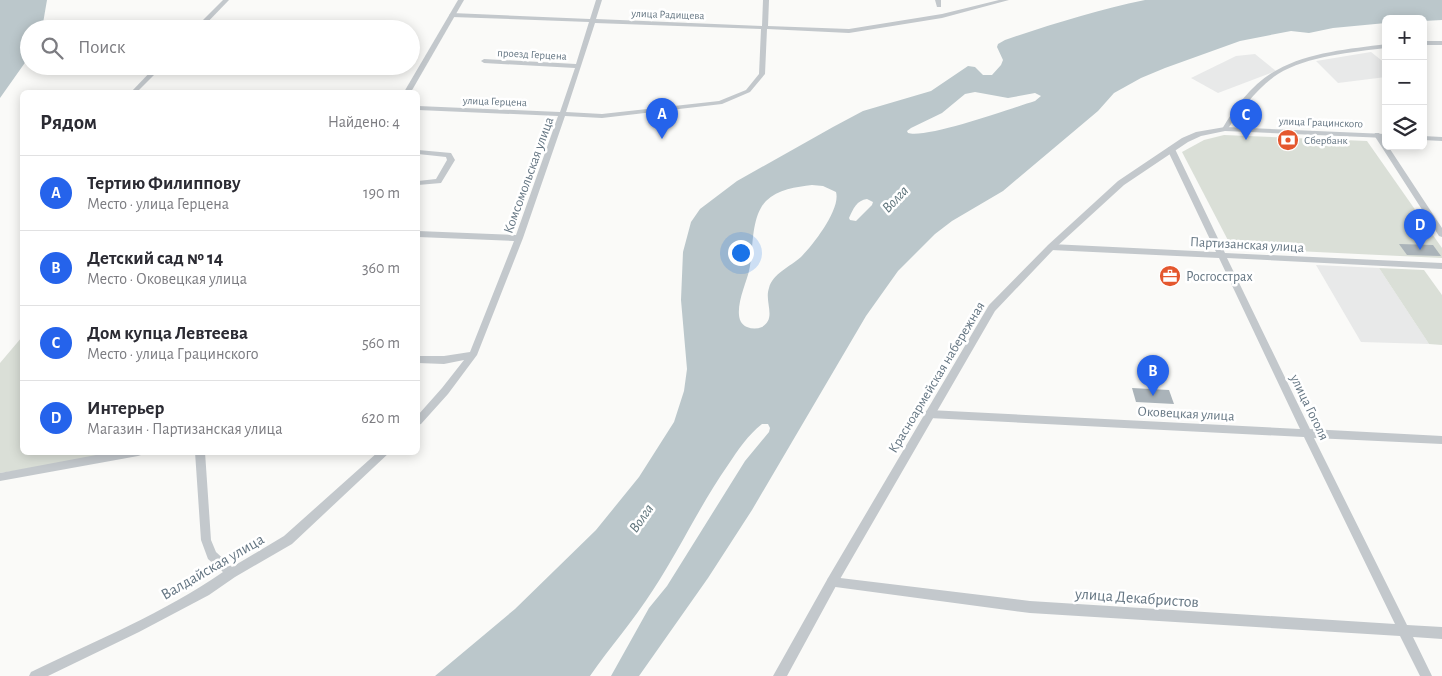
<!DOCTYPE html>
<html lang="ru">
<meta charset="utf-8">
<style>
body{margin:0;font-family:"Alegreya Sans",sans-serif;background:#f2f2f3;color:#2b2b33}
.controls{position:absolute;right:15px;top:15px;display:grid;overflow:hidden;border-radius:8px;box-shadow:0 2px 12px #0003}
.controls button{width:45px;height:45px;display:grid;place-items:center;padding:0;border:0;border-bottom:1px solid #e1e1e2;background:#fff;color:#2b2b33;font:25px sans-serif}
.you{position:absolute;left:740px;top:252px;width:18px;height:18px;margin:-12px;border:4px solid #fff;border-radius:50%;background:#1a73e8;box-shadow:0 0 0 8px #1a73e833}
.badge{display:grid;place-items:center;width:32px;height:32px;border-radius:50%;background:#2563eb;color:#fff;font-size:16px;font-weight:700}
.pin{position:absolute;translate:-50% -41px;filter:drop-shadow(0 1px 2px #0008)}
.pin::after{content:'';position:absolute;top:26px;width:18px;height:15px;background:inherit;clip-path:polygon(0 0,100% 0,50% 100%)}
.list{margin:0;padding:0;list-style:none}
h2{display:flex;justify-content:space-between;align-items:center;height:65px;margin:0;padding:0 20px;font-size:21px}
h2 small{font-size:16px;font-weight:400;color:#7c7c81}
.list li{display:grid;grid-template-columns:32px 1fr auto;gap:15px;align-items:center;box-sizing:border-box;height:75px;padding:0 20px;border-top:1px solid #e1e1e2}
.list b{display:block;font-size:19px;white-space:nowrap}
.list p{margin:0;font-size:16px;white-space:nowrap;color:#7c7c81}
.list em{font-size:16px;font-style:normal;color:#7c7c81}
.icon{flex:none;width:28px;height:28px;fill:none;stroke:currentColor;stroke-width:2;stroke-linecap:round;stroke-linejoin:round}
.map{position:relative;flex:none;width:1442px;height:676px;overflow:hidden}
.search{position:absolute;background:#fff;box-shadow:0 2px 12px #0003;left:20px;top:20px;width:400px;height:55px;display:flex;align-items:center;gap:12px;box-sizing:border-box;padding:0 18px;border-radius:28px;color:#7c7c81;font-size:19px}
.panel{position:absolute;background:#fff;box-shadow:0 2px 12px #0003;left:20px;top:90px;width:400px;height:365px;border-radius:8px}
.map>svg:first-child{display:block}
.built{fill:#e8e9e9}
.green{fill:#dadfd7}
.water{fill:#bbc7cb;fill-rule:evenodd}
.building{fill:#aab3b9}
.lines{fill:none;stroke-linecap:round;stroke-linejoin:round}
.minor{fill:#c3c8cc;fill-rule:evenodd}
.tertiary{fill:#c3c8cc;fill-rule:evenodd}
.labels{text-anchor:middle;stroke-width:5;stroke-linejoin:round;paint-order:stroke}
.far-street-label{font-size:11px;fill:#657683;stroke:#fff}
.far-poi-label{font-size:11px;fill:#657683;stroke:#fff;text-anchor:start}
.street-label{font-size:14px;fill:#657683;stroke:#fff}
.poi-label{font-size:14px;fill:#657683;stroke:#fff;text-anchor:start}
.water-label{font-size:15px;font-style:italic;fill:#60757c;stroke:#fff}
.near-street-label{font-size:16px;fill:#657683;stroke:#fff}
</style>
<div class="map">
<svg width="1442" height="676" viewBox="0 0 1442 676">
<rect width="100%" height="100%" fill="#fafaf8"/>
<g class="built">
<path d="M 1371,52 L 1386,64 L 1386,77 L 1338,83 L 1316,61 Z"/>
<path d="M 1255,54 L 1276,71 L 1218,93 L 1191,78 L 1236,56 Z"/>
<path d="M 1316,265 L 1379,268 L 1429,344 L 1361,342 Z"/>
</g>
<g class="green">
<path d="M 1224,135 L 1367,141 L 1442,248 L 1442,258 L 1232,248 L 1182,152 L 1204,140 Z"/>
<path d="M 1379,268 L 1424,270 L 1442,295 L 1442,345 L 1429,344 Z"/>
<path d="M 22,337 L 22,452 L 134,453 L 0,473 L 0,363 Z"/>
</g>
<g class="water">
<path d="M 0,0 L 47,0 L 42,29 L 29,29 L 29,57 L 0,98 Z"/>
<path d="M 1145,0 L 1442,0 L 1442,20 L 1423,21 L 1423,19 L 1386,19 L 1386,23 L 1333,28 L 1309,33 L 1291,31 L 1240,41 L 1165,68 L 1141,78 L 1114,93 L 1098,111 L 1003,191 L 952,221 L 935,234 L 898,271 L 866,316 L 752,510 L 708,578 L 639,676 L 611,676 L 649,608 L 667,586 L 745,461 L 769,432 L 770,428 L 768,424 L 762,424 C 748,435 738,450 728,465 C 700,505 680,549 653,590 C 634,620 610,647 590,676 L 435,676 L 515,609 L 596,530 L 639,477 L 674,422 L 684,391 L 687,369 L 681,300 L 683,252 L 691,222 L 700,209 L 737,181 L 833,127 L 863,111 L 931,91 L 968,66 L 975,67 L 983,75 L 992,75 L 1001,65 L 1003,60 L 997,47 L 998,44 L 1005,40 C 1052,24 1097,10 1145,0 ZM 975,92 L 1008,98 L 1035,93 L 1041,96 L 1035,101 C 1012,108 926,139 908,133 L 907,131 L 911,128 L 942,113 L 965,94 ZM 812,185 L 823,186 L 836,192 C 841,209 813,245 801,257 C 790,267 773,273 769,288 C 764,302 777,318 762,327 C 757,329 752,329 747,327 C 729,320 746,284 749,271 C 754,250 750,218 766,201 C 778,189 796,187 812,185 ZM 867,199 L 873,202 L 872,205 L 856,221 L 850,220 L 849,218 C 853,209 857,200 867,199 Z"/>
</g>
<g class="building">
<path d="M 1399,244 L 1433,245 L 1441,256 L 1407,255 Z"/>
<path d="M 1132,388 L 1169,390 L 1174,404 L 1136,402 Z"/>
</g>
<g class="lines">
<g class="minor">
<path d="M 223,0 L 229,0 L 201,29 L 194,29 Z"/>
<path d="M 596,0 L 602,0 L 596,19 L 762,26 L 763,0 L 769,0 L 768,26 L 849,29 L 942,14 L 999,0 L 1009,0 L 942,18 L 849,33 L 767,29 L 765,74 L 750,92 L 722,104 L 602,118 L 565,116 L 523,238 L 477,355 L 448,394 L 421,424 L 418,425 L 418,415 L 442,388 L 464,360 L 444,364 L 418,363 L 418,356 L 444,356 L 470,352 L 514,241 L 418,237 L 418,231 L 516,235 L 558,116 L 418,110 L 418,106 L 560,112 L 575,68 L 484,63 L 481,61 L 484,59 L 576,64 L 589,22 L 452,17 L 449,15 L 452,13 L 590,19 ZM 595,23 L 761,29 L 759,74 L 746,90 L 719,101 L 602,114 L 566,112 Z"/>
<path d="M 935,0 L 941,0 L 941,7 L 937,7 Z"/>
<rect x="1423" y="41" width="19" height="4"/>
<path d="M 1386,44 L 1386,48 C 1353,52 1307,56 1278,74 C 1257,88 1241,110 1227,130 L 1223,130 L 1222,129 C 1235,107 1254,82 1277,70 C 1309,52 1350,49 1386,44 Z"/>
<path d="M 156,66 L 163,66 L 137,92 L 131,92 Z"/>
<path d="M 1375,133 L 1379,133 L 1386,143 L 1386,146 L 1388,146 L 1442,228 L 1442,237 L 1439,236 L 1374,135 Z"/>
<path d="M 1169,147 L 1173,147 L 1175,149 L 1225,253 L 1442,263 L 1442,269 L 1227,258 L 1310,429 L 1442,436 L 1442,444 L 1314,438 L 1407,625 L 1442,627 L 1442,639 L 1413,637 L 1432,676 L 1420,676 L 1400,636 L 1030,613 L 828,586 L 827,582 L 828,578 L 832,577 L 1030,601 L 1395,624 L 1304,437 L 929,418 L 926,417 L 924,414 L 926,411 L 929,410 L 1300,429 L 1219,258 L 1051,250 L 1047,247 L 1051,244 L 1216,252 L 1167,149 Z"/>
<path d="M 418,150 L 451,153 L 455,160 L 441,183 L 418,185 L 418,181 L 436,179 L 447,160 L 446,157 L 418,154 Z"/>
<path d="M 112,452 L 143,452 L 141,455 L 138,456 L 0,481 L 0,473 Z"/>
<path d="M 195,452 L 205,452 L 211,540 L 216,552 L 232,567 L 284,536 L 378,452 L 390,452 L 292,544 L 235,577 L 209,595 L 139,632 L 48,676 L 29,676 L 31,672 C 95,641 164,613 223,572 L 208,559 L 201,540 Z"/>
</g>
<g class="tertiary">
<path d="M 458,0 L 464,0 L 411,92 L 404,92 Z"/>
<path d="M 1225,127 L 1386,134 L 1386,138 L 1225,131 L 1201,136 L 1188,142 L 1124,185 L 1054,249 L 995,311 L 836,586 L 787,676 L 773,676 L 828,578 L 989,305 L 1048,245 L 1118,181 L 1182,138 L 1196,132 Z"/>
<path d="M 1423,136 L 1442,137 L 1442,141 L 1423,140 Z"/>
</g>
</g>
<defs>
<g id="bank-disc" transform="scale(1.125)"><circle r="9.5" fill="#e4572e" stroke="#fff"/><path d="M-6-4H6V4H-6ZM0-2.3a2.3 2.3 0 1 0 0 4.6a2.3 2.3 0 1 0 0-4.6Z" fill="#fff"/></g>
<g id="office-disc" transform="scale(1.125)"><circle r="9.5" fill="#e4572e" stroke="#fff"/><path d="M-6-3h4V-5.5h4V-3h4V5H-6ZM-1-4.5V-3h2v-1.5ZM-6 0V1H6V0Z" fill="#fff"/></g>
</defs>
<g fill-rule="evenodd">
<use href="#bank-disc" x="1288" y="140"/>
<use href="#office-disc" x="1170" y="276"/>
</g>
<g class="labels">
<g class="far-street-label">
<text transform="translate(668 14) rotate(2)" y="4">улица Радищева</text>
<text transform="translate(532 54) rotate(3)" y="4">проезд Герцена</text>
<text transform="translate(495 101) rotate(2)" y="4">улица Герцена</text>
<text transform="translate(1321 122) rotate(2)" y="4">улица Грацинского</text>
</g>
<g class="far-poi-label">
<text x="1304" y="144">Сбербанк</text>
</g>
<g class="street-label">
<text transform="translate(528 175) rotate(-70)" y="5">Комсомольская улица</text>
<text transform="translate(1247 244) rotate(3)" y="5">Партизанская улица</text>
<text transform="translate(936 377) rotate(-59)" y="5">Красноармейская набережная</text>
<text transform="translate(1310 407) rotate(64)" y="5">улица Гоголя</text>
<text transform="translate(1186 413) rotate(3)" y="5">Оковецкая улица</text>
</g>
<g class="poi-label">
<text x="1186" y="281">Росгосстрах</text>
</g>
<g class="water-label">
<text transform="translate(895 199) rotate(-46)" y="5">Волга</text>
<text transform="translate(641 518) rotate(-55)" y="5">Волга</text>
</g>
<g class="near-street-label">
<text transform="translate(212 566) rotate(-30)" y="6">Валдайская улица</text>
<text transform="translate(1137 597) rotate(4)" y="6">улица Декабристов</text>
</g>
</g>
</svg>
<div class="controls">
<button>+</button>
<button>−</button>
<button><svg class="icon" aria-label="layers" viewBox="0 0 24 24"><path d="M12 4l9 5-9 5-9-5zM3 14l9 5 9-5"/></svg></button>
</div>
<div class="you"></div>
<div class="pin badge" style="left:662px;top:139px">A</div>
<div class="pin badge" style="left:1153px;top:396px">B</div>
<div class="pin badge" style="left:1246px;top:140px">C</div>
<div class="pin badge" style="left:1420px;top:250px">D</div>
<div class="search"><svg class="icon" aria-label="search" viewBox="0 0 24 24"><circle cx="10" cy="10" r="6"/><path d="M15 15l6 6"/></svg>Поиск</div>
<section class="panel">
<h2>Рядом<small>Найдено: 4</small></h2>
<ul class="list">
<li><span class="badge">A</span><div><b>Тертию Филиппову</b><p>Место · улица Герцена</p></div><em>190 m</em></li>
<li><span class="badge">B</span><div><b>Детский сад № 14</b><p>Место · Оковецкая улица</p></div><em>360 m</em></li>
<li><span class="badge">C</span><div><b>Дом купца Левтеева</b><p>Место · улица Грацинского</p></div><em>560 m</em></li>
<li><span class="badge">D</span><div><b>Интерьер</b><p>Магазин · Партизанская улица</p></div><em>620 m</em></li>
</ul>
</section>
</div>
